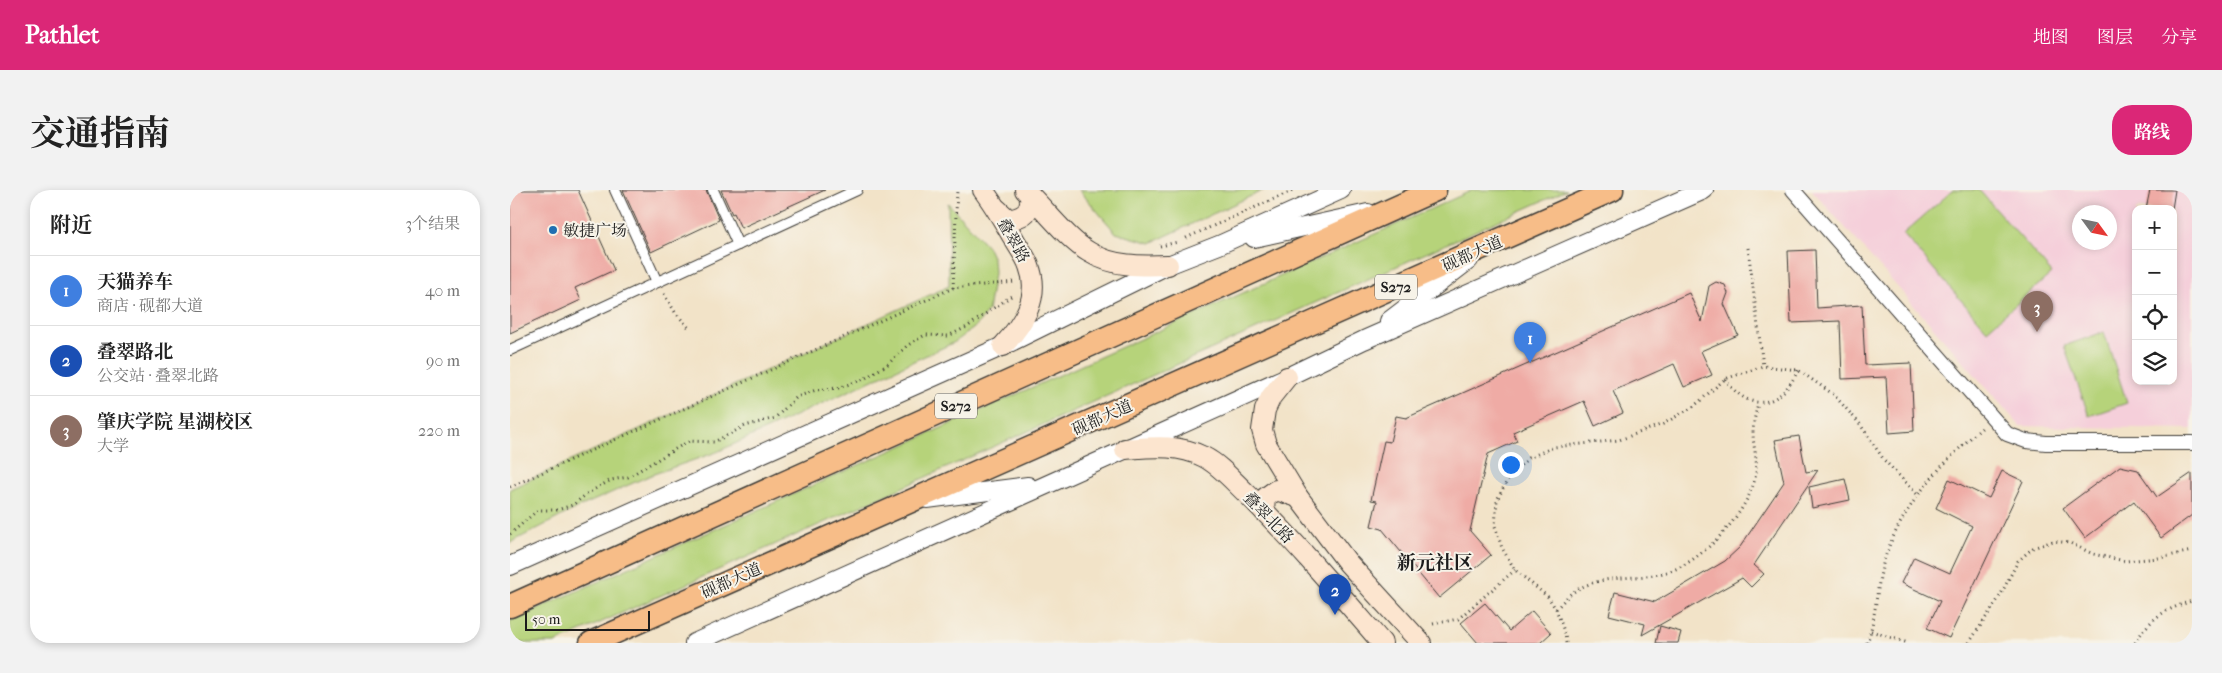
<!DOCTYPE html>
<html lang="zh">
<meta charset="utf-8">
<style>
body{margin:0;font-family:"IM FELL French Canon","Noto Serif SC",serif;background:#f2f2f2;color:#222}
.controls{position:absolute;right:15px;top:15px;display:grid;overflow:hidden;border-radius:10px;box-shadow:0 2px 8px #0003}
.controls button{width:45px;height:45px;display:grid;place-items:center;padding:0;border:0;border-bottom:1px solid #e0e0e0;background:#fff;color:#222;font:25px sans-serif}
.compass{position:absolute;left:1562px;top:15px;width:45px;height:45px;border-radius:50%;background:#fff;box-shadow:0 2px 8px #0003;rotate:123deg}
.scale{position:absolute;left:15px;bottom:12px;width:125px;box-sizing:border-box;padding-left:5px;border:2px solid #1c1c1c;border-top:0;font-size:14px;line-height:18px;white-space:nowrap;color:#1c1c1c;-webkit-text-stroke:4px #f7f3e8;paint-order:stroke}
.you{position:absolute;left:1000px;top:274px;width:18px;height:18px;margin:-12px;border:4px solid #fff;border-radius:50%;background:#1a73e8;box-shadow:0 0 0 8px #1a73e833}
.badge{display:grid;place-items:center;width:32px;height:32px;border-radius:50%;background:#db2777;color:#fff;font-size:16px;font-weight:700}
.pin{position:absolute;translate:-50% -41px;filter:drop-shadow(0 1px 2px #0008)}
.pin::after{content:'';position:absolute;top:26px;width:18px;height:15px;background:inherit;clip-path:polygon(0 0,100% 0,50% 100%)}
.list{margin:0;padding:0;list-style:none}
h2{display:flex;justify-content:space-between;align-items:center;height:65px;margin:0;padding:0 20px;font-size:21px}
h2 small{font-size:16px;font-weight:400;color:#767676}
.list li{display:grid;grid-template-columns:32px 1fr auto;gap:15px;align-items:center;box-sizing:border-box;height:70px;padding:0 20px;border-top:1px solid #e0e0e0}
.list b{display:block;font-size:19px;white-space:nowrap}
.list p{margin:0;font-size:16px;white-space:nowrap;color:#767676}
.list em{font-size:16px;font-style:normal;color:#767676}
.icon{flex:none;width:28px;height:28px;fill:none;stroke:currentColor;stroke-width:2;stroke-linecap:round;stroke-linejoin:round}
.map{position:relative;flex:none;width:1682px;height:453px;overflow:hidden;border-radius:20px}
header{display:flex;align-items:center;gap:30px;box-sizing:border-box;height:70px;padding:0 25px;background:#db2777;color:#fff}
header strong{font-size:24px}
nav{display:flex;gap:28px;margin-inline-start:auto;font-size:18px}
.intro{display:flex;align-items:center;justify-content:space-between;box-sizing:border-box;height:120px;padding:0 30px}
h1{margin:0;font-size:35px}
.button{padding:12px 22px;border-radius:20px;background:#db2777;color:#fff;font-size:18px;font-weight:700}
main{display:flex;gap:30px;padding:0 30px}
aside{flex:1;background:#fff;border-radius:20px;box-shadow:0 2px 8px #0003}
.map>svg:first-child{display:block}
.built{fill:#f5cfda;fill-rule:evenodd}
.green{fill:#b6d37a;stroke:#69784b}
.building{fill:#efaba5}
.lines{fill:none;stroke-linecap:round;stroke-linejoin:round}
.pedestrian-casing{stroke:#3c3a36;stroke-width:12}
.minor-casing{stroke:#3c3a36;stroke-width:16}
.tertiary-casing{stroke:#3c3a36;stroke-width:20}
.secondary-casing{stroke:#3c3a36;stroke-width:22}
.primary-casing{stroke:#3c3a36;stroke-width:25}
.path{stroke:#3c3a36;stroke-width:3;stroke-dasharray:1 4;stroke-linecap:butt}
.pedestrian{stroke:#fff;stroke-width:10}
.minor{stroke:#fff;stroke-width:14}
.tertiary{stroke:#fff;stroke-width:18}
.secondary{stroke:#fce5cf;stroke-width:20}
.primary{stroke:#f7bd88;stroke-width:22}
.poi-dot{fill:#1f6fb2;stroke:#f7f3e8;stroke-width:2}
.labels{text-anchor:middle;stroke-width:4;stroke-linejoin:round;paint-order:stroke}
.shield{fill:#f7f3e8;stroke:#5e5c59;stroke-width:1}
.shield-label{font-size:15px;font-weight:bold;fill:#1c1c1c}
.poi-label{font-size:16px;fill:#1c1c1c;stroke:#f7f3e8;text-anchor:start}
.street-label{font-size:16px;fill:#1c1c1c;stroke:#f7f3e8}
.quarter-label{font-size:19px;font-weight:bold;fill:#1c1c1c;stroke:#f7f3e8}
</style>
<header>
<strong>Pathlet</strong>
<nav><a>地图</a><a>图层</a><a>分享</a></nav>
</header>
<div class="intro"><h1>交通指南</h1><a class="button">路线</a></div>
<main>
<aside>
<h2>附近<small>3个结果</small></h2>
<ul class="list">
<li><span class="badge" style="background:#3f7fe0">1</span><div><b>天猫养车</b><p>商店 · 砚都大道</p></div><em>40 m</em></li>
<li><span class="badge" style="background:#1a4fb4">2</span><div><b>叠翠路北</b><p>公交站 · 叠翠北路</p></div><em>90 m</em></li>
<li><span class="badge" style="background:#8d6e63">3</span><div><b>肇庆学院 星湖校区</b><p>大学</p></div><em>220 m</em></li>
</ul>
</aside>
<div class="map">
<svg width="1682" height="453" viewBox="0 0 1682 453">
<rect width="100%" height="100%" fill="#f7f3e8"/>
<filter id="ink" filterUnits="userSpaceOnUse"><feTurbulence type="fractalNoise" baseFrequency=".02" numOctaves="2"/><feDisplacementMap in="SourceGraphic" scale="10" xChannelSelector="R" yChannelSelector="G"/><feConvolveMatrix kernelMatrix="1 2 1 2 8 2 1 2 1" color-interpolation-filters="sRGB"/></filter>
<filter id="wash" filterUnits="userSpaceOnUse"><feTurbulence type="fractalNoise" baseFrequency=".0096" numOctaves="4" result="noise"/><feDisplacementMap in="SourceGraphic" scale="20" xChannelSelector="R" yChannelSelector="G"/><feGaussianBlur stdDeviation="1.12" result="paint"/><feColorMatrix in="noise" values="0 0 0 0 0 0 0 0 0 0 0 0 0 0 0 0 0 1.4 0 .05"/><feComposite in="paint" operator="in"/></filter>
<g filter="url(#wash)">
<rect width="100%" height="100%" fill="#f2e3c8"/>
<path class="built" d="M 1302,0 L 1682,0 L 1682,239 L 1510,236 ZM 1626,19 L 1663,19 L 1663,191 L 1626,191 ZM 1570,22 L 1600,22 L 1600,52 L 1570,52 Z"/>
<g class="green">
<path d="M 569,0 L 754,0 L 641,53 L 606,43 Z"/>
<path d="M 963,0 L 1057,0 L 45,453 L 0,453 L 0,431 Z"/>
<path d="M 1443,0 L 1469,0 L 1542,83 L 1477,140 L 1393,44 Z"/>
<path d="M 438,13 L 477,56 L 483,69 L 484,83 L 478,121 L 464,138 L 445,152 L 207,262 L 141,285 L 67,318 L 0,353 L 0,299 L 439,96 Z"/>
<path d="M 1594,142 L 1617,213 L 1579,226 L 1554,156 Z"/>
</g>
<g id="blocks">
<g class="building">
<path d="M 0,0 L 68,0 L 104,80 L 65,98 L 71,110 L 0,143 Z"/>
<path d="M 113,0 L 196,0 L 209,30 L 141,62 Z"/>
<path d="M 211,0 L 315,0 L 231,38 L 224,23 L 222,24 Z"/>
<path d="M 1640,0 L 1665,0 L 1662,19 L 1636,19 Z"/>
<path d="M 1305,60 L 1307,118 L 1352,115 L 1355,175 L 1401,173 L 1404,241 L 1379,243 L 1376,187 L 1332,189 L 1330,131 L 1281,133 L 1278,61 Z"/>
<path d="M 1206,92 L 1215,95 L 1218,103 L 1214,114 L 1228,145 L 1191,161 L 1202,185 L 1174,197 L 1164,174 L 1103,201 L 1113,223 L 1085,236 L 1074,211 L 1003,242 L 1007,251 L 978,264 L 960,341 L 981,365 L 929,408 L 872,339 L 861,336 L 867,311 L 861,310 L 874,251 L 880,252 L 886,226 L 896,228 L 1179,103 L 1192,132 L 1199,96 Z"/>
<path d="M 1289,246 L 1296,282 L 1308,280 L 1244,375 L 1254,384 L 1241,397 L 1232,388 L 1132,445 L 1135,434 L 1099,425 L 1105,402 L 1145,412 L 1215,371 L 1230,357 L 1274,292 L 1265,250 Z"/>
<path d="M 1610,276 L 1628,280 L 1647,307 L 1682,283 L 1682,325 L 1651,348 L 1624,311 L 1575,348 L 1553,318 Z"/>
<path d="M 1492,281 L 1513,291 L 1439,448 L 1417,438 L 1430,411 L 1391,393 L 1404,367 L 1440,383 L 1462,336 L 1426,318 L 1439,289 L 1479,308 Z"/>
<path d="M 1335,289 L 1340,310 L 1302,318 L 1299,297 Z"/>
<path d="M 975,413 L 999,441 L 1022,421 L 1041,443 L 1030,453 L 968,453 L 951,433 Z"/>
<path d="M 1150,436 L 1171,442 L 1168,453 L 1146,453 Z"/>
</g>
</g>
</g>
<g filter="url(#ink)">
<use href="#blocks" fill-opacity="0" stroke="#3c3a36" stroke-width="1"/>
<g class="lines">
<g class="pedestrian-casing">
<g id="pedestrian">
<path d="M 105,0 L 147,92"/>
<path d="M 203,0 L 228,55"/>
<path d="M 0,160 L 347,0"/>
</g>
</g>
<g class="minor-casing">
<path id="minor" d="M 1283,0 L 1497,244 L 1516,251 L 1536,253 L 1682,253"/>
</g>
<g class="tertiary-casing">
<g id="tertiary">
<path d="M 744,48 L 858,23"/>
<path d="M 879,131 L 959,70"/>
<path d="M 417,309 L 518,296"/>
<path d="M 0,376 L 493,156 L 658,75 L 709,55 L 831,0"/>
<path d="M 184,453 L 777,187 L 854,150 L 1194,0"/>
</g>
</g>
<g class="secondary-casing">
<g id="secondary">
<path d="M 473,0 C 485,16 494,32 504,49 C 509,58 516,67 519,76 C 531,107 513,134 493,156"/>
<path d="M 515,0 C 533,17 558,50 579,62 C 603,77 631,76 658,75"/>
<path d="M 487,19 L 499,30 C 516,26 519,23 521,6"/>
<path d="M 777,187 L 761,207 L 755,220 L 752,240 L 756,254 L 788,307 L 838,373 L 911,453"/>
<path d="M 615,259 C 643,257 668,254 694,267 C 710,275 724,292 737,304 C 785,351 828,402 872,453"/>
<path d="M 754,321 L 755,308 L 766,300 L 788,307"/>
</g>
</g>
<g class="primary-casing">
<g id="primary">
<path d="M 0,416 L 925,0"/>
<path d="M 81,453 L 1102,0"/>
</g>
</g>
<g class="path">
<path d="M 676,48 L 784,0"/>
<path d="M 650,56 L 668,52"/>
<path d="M 1238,58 L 1253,176"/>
<path d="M 443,98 L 447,0"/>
<path d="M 154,104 L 165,122 L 180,139"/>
<path d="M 1215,189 C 1240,225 1271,217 1288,180"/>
<path d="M 0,297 L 443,98 L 505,92"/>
<path d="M 0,344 L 28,320 L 47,320 L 63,315 L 78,303 L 101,290 L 118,287 L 179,251 L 204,252 L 235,236 L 265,228 L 287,207 L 306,200 L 328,198 L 354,189 L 378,174 L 398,155 L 415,145 L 438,146 L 457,137 L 504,104"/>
<path d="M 1046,419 C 1052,413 1058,405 1065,401 C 1093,383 1127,391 1157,382 C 1191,373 1238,323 1245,288 C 1249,272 1243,258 1243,243 C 1243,233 1246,222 1248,213"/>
<path d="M 923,434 L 948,429 L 1005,380"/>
<path d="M 1361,441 L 1398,453"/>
<path d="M 1056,453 L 1055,444 L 1046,419 L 1038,407 L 1005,380 L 992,358 L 985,336 L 987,310 L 999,287 L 1018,268 L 1044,257 L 1109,250 L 1153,234 L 1183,217 L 1215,189 L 1253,176 L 1288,180 L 1323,204 L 1350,234 L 1374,270 L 1408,305"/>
<path d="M 1357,453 C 1366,428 1366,400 1373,374 C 1389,319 1431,273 1473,237"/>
<path d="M 1459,453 L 1489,408 L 1508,371 L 1523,358 L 1543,351 L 1560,353 L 1583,364 L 1615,371 L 1649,368 L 1682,361"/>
<path d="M 1625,453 C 1641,427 1654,420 1682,411"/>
</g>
<use href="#pedestrian" class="pedestrian"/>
<use href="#minor" class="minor"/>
<use href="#tertiary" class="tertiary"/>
<use href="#secondary" class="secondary"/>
<use href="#primary" class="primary"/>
</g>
</g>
<circle class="poi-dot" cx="43" cy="40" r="5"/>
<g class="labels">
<g class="shield">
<rect x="865" y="84.5" width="42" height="25" rx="4"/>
<rect x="425" y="203.5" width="42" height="25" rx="4"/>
</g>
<g class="shield-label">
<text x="886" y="102">S272</text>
<text x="446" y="221">S272</text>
</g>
<g class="poi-label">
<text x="53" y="46">敏捷广场</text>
</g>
<g class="street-label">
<text transform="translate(504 50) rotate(61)" y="6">叠翠路</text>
<text transform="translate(962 63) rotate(-24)" y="6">砚都大道</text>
<text transform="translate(592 227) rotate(-24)" y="6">砚都大道</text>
<text transform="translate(759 327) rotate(46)" y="6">叠翠北路</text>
<text transform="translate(221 390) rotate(-24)" y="6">砚都大道</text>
</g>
<g class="quarter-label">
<text x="925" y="379">新元社区</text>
</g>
</g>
</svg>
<div class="controls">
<button>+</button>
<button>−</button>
<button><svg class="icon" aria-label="locate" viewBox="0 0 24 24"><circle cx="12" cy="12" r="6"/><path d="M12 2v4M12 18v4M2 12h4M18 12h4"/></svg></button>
<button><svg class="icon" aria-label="layers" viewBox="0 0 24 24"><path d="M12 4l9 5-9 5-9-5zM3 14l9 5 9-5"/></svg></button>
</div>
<svg class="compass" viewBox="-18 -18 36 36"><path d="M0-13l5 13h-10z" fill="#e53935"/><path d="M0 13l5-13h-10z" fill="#767676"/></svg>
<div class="scale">50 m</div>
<div class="you"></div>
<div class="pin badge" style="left:1020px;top:173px;background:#3f7fe0">1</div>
<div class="pin badge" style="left:825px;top:425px;background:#1a4fb4">2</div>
<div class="pin badge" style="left:1527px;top:142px;background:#8d6e63">3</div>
</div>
</main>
